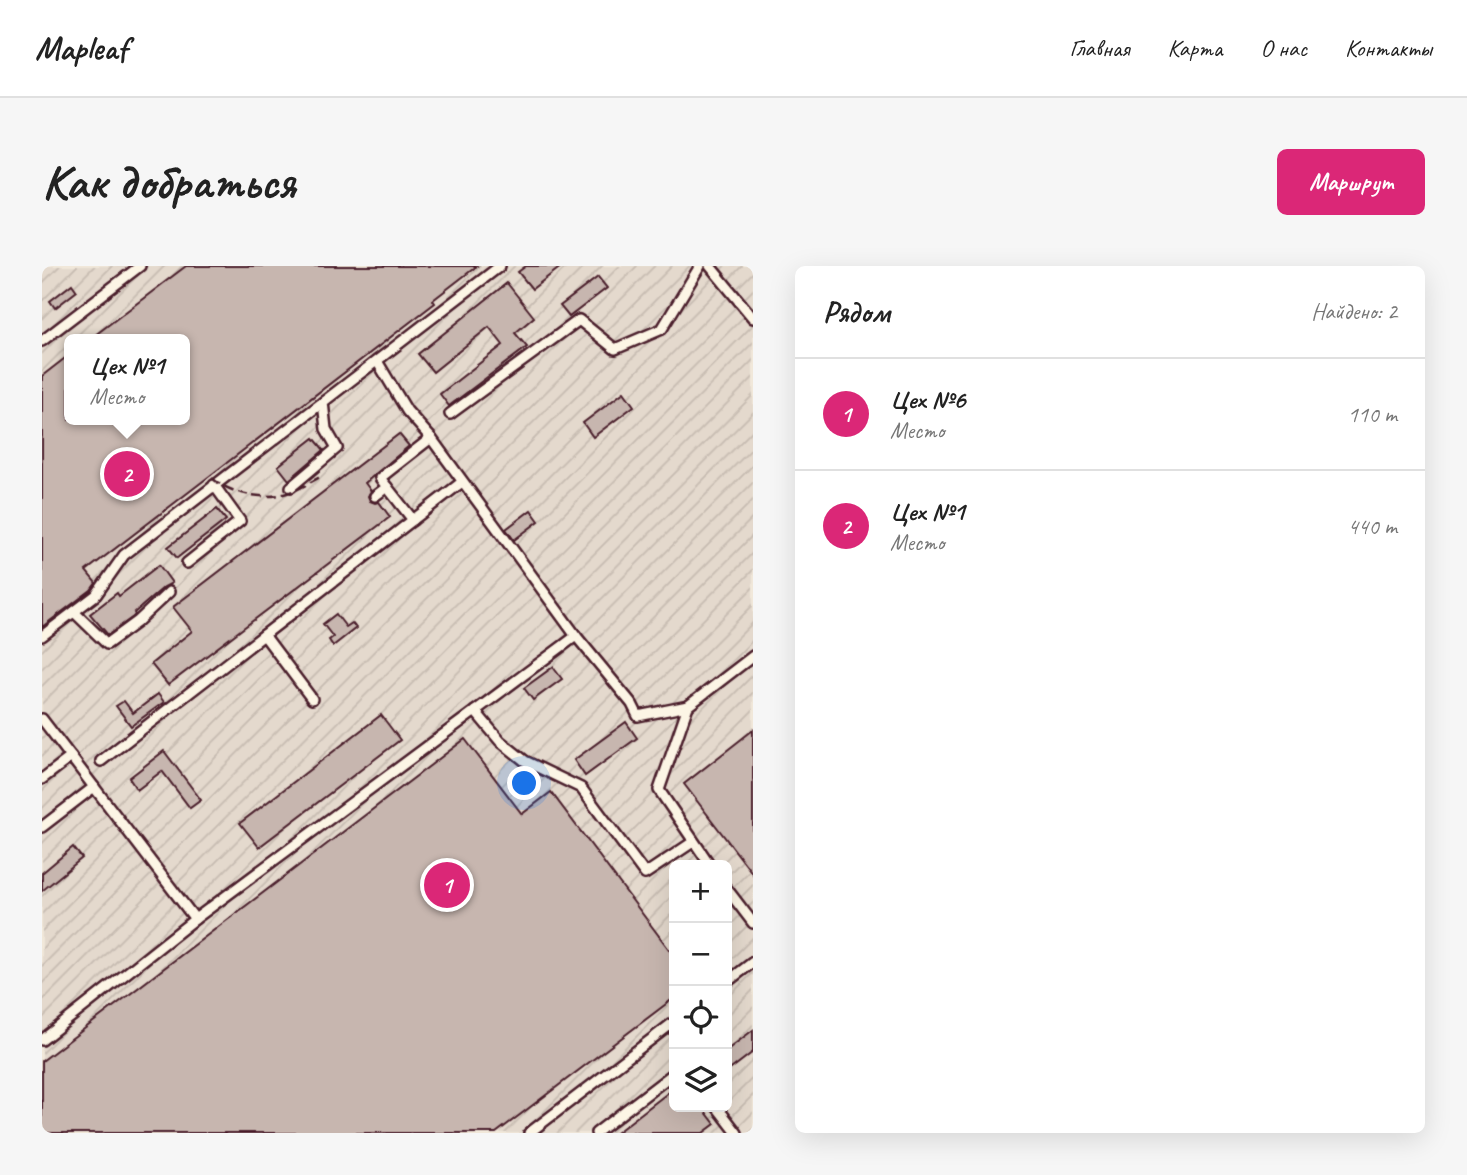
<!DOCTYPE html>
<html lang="ru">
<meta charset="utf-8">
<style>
body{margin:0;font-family:Caveat,sans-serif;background:#f6f6f6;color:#222}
.controls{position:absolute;right:21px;bottom:21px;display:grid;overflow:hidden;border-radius:10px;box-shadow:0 7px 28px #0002}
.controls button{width:63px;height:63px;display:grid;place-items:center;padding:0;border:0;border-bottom:2px solid #e0e0e0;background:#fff;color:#222;font:35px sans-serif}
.you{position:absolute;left:483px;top:518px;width:24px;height:24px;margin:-18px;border:5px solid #fff;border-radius:50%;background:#1a73e8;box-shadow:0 0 0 10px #1a73e833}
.badge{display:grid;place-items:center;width:46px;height:46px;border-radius:50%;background:#db2777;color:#fff;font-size:23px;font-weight:700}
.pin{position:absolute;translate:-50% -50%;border:4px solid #fff;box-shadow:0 2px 7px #0006}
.popup{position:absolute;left:22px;top:68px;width:126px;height:91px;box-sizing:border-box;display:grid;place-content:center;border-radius:10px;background:#fff;filter:drop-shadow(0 2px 5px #0005);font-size:23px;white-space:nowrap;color:#767676}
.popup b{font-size:26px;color:#222}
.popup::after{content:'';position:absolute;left:50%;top:100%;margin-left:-14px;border:14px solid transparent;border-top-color:#fff}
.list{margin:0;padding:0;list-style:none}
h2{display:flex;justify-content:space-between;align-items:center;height:91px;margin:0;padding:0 28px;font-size:30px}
h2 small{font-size:23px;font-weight:400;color:#767676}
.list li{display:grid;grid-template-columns:46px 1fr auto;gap:21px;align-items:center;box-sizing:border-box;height:112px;padding:0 28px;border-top:2px solid #e0e0e0}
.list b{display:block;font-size:26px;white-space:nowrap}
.list p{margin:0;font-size:23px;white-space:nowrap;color:#767676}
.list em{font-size:23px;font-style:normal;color:#767676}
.icon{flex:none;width:38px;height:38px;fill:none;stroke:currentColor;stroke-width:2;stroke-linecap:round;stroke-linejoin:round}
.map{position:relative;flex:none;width:711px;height:867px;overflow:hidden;border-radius:10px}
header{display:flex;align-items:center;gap:42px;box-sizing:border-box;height:98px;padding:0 35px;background:#fff;border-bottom:2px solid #e0e0e0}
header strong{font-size:33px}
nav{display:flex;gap:38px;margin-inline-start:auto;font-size:24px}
.intro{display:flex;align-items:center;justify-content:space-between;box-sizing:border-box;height:168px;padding:0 42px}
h1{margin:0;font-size:49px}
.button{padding:18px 32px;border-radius:10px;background:#db2777;color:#fff;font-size:24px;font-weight:700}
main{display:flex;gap:42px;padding:0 42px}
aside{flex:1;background:#fff;border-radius:10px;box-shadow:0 7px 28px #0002}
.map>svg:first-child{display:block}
.industrial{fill:url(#industrial-furrows);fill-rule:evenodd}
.building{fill:#c7b6af;stroke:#4a1f2b;stroke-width:2}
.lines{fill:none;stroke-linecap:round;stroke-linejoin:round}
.minor-casing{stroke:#4a1f2b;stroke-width:14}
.minor{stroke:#fcf5e5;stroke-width:9}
.rail{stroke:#4a1f2b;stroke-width:2.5;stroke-dasharray:10 5;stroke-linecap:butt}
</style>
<header>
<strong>Mapleaf</strong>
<nav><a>Главная</a><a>Карта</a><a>О нас</a><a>Контакты</a></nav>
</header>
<div class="intro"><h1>Как добраться</h1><a class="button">Маршрут</a></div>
<main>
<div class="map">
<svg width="711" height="867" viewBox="0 0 711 867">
<defs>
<pattern id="industrial-furrows" width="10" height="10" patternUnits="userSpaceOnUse" patternTransform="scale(1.75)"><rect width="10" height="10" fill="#e4d9cd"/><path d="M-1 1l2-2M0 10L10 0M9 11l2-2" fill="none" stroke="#c5bab0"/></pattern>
</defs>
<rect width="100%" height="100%" fill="#f1e8da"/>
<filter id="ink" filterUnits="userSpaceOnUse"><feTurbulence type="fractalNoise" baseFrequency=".0143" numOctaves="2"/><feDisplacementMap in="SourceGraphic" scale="14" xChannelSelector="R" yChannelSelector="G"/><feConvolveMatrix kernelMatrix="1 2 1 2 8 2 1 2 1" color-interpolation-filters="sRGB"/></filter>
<g filter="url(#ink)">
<path class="industrial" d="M 0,0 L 711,0 L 711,867 L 0,867 ZM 27,73 L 143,73 L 143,154 L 27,154 ZM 632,599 L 685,599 L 685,841 L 632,841 Z"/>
<g class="building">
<path d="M 144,0 L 435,0 L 391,34 L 393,37 L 44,305 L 54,317 L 49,324 L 0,361 L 0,110 L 27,89 L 27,154 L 143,154 L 143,73 L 48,73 Z"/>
<path d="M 484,0 L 520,0 L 490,23 L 476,6 Z"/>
<path d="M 556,11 L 565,22 L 527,51 L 518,40 Z"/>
<path d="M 465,17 L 492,51 L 473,67 L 485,81 L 407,140 L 398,128 L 461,79 L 447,61 L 391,106 L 376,88 Z"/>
<path d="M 30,18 L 35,25 L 13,42 L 8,35 Z"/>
<path d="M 582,126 L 592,140 L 551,171 L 541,157 Z"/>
<path d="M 357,168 L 367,180 L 323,217 L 329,225 L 326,230 L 328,235 L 333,237 L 337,236 L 348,251 L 126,419 L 109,398 L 150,365 L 131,341 Z"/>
<path d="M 272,172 L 282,184 L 247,214 L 236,200 Z"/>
<path d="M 175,243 L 184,254 L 135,292 L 126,281 Z"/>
<path d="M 489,244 L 497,255 L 472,274 L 464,263 Z"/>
<path d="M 117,299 L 130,317 L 122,321 L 92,347 L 93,349 L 91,351 L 66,369 L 48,348 L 75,327 L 77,330 Z"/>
<path d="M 294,348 L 304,361 L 310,357 L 314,362 L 291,380 L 287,374 L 291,371 L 281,358 Z"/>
<path d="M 511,401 L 520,413 L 491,434 L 482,422 Z"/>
<path d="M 116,428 L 122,436 L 89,460 L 74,440 L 82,435 L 91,447 Z"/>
<path d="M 339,449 L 358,474 L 217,581 L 198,557 Z"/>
<path d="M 584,456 L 595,472 L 543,510 L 532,494 Z"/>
<path d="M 711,464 L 711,608 L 642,518 Z"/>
<path d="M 423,473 L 480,548 L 509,526 L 632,690 L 632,732 L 454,867 L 0,867 L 0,795 Z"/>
<path d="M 122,485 L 159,534 L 148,542 L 120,505 L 95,524 L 87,512 Z"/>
<path d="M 31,581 L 40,592 L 0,625 L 0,607 Z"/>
<path d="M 711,764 L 711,786 L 685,806 L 685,784 Z"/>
<path d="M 632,822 L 632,841 L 660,841 L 673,858 L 661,867 L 574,867 Z"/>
</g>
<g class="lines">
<g class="minor-casing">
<g id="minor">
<path d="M 668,0 L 711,52"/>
<path d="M 0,75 L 98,0"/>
<path d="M 335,95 L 365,145 L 389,172 L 534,370 L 590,438 L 596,450 L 646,440 L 711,390"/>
<path d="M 408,148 L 537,54 L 573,83 L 620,63 L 658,0"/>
<path d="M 249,221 L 295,182 L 284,163 L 281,136"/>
<path d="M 333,230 L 345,221"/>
<path d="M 371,254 L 338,212 L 389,172"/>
<path d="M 145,297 L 198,255 L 172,219"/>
<path d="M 32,346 L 65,378 L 95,356 L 127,326"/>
<path d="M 222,369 L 270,433"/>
<path d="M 0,370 L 54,329 L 82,289 L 458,0"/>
<path d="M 646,440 L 617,524 L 668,599"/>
<path d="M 433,445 L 458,475 L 483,495 L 539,522 L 603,608 L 651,576"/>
<path d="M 0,453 L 153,653"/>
<path d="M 59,495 L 420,216"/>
<path d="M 0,513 L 29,491"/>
<path d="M 0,561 L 52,521"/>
<path d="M 685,623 L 711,657"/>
<path d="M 685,716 L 711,696"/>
<path d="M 0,774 L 153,653 L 534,370"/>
<path d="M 675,841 L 695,867"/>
<path d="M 487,867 L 632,756"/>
<path d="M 554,867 L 632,807"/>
</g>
</g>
<use href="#minor" class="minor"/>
<path class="rail" d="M 170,212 C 189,229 224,235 248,226 C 259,223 268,216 278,211"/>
</g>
</g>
</svg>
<div class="controls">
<button>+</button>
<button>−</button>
<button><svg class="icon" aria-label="locate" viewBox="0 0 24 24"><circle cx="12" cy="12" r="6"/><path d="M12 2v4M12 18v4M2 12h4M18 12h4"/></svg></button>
<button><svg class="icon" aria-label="layers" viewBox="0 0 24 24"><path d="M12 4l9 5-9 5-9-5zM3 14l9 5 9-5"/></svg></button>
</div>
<div class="you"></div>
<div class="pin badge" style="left:405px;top:619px">1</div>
<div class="pin badge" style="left:85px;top:208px">2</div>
<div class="popup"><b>Цех №1</b>Место</div>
</div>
<aside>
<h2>Рядом<small>Найдено: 2</small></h2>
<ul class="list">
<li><span class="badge">1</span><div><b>Цех №6</b><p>Место</p></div><em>110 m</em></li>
<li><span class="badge">2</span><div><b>Цех №1</b><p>Место</p></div><em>440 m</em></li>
</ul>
</aside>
</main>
